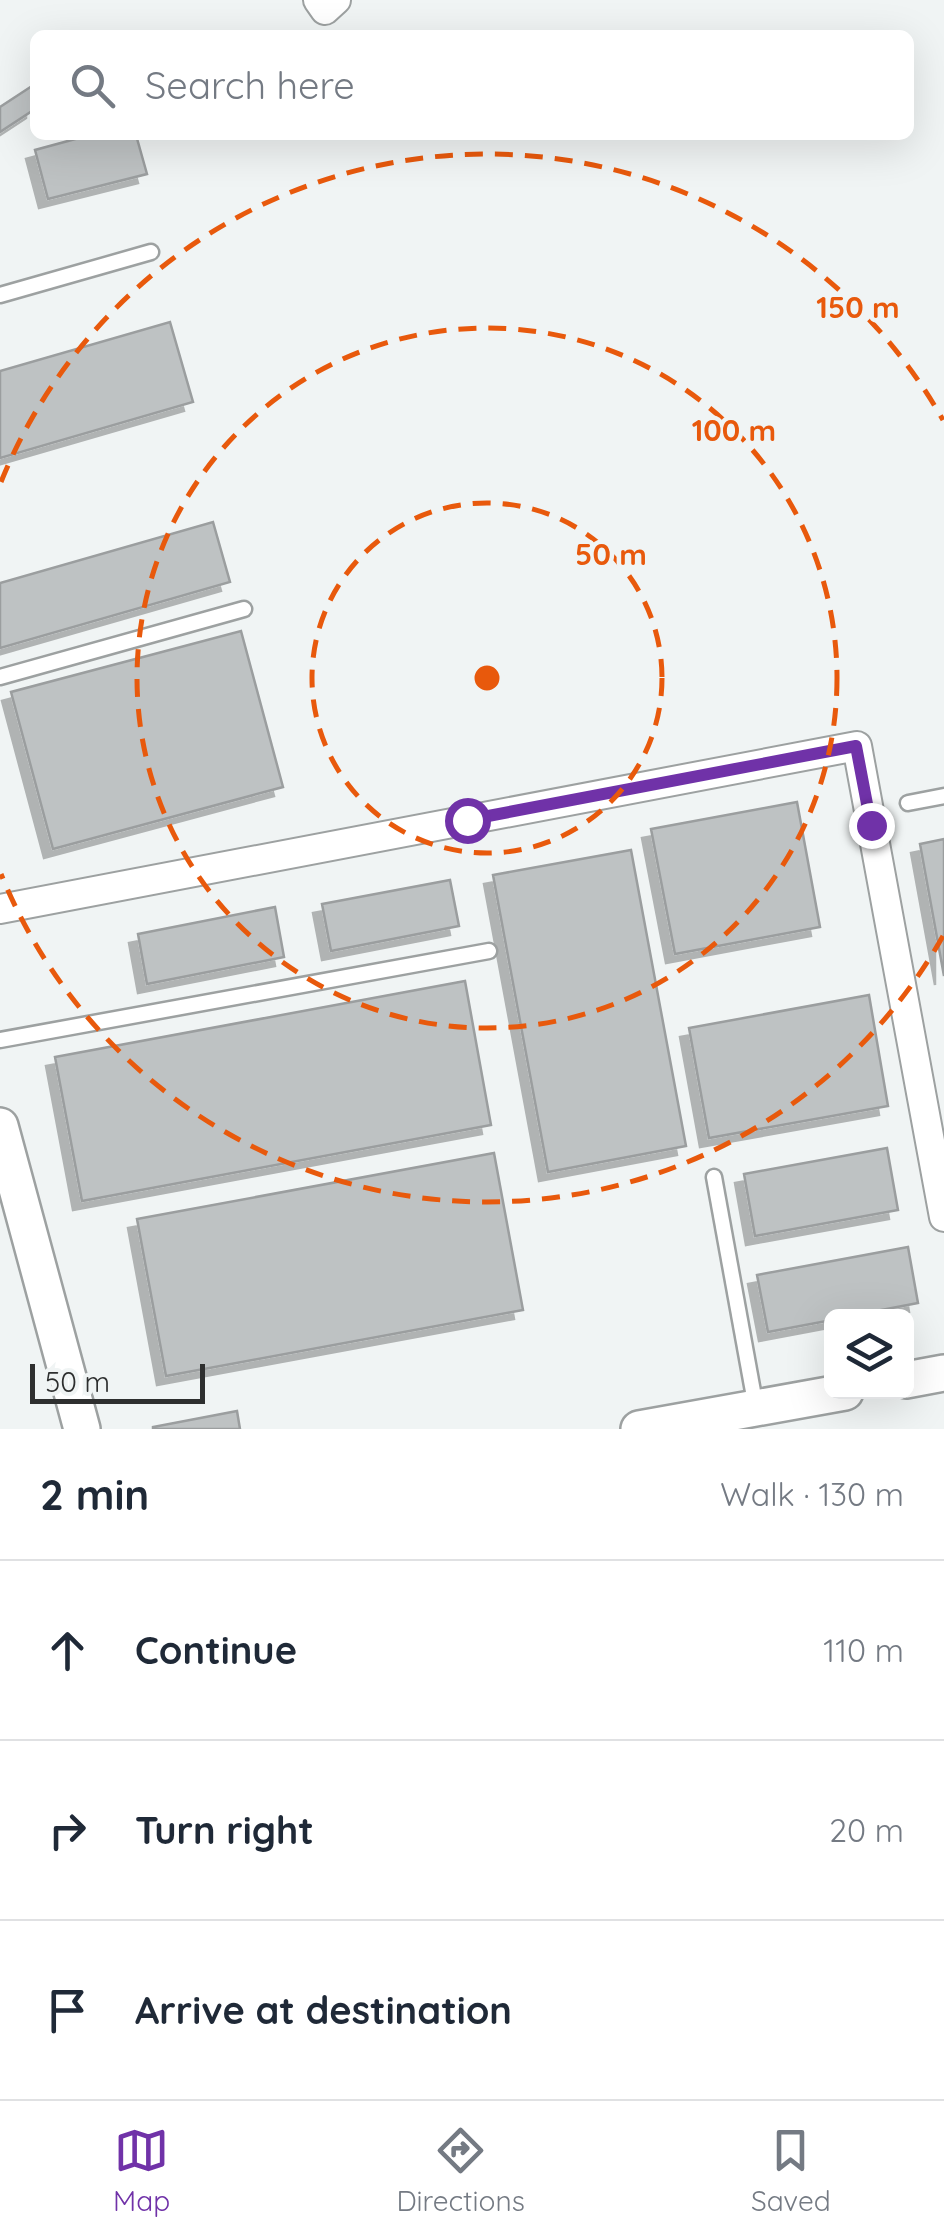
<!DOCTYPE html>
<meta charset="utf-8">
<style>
body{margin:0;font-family:Quicksand,sans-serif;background:#f6f6f7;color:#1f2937}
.controls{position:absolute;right:30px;bottom:30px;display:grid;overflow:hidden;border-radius:15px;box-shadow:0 10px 40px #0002}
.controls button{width:90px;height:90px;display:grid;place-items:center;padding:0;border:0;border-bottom:2px solid #e0e1e3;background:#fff;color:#1f2937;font:50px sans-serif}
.scale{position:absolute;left:30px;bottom:25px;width:175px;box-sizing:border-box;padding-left:10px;border:5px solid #2e2f2f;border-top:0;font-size:28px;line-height:35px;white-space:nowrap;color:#2e2f2f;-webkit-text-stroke:8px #f0f4f4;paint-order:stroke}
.stop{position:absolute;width:30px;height:30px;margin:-22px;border:8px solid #7032a8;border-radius:50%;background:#fff}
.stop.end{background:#7032a8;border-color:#fff;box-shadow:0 2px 10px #0008}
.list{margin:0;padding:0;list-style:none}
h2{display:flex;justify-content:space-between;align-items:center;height:130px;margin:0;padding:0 40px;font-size:42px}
h2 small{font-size:32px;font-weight:400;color:#747a83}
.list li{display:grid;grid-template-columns:65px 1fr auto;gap:30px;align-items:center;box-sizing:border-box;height:180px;padding:0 40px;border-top:2px solid #e0e1e3}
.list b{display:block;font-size:38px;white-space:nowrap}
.list em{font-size:32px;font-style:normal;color:#747a83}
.icon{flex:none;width:55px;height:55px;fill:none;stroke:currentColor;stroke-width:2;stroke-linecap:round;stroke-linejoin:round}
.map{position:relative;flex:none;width:944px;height:1429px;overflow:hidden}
.search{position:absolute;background:#fff;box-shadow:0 10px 40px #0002;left:30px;right:30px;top:30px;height:110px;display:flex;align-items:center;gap:25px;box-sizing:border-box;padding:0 35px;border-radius:15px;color:#747a83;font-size:38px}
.sheet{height:670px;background:#fff}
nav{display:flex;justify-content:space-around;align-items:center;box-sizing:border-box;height:140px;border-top:2px solid #e0e1e3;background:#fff;font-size:28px;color:#747a83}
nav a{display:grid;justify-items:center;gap:5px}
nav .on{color:#7032a8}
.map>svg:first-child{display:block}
.building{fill:#bec2c3;stroke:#9b9e9f;stroke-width:2.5;filter:url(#shadow)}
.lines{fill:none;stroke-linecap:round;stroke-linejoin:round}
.service-casing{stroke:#9da1a1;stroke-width:19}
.minor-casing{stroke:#9da1a1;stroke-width:32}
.tertiary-casing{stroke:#9da1a1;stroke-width:40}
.service{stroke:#fff;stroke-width:14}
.minor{stroke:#fff;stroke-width:28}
.tertiary{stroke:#fff;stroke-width:35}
.route{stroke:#7032a8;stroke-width:12}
.ring{fill:none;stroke:#e8590c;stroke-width:5;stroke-dasharray:18 12}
.centre{fill:#e8590c;stroke:#f0f4f4;stroke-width:5}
.ring-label{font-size:30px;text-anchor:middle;font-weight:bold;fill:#e8590c;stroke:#f0f4f4;stroke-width:9;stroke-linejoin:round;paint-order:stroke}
</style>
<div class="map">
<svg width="944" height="1429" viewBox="0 0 944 1429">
<defs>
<filter id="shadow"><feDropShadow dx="-9" dy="9" stdDeviation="0" flood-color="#0004"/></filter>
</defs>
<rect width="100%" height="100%" fill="#f0f4f4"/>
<g class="building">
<path d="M 35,84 L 35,109 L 0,132 L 0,107 Z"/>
<path d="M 90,135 L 136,135 L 147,174 L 48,199 L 35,150 Z"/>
<path d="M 170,322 L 193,402 L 0,458 L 0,371 Z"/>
<path d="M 213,522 L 230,582 L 0,648 L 0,583 Z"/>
<path d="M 241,631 L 283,787 L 53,849 L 11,692 Z"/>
<path d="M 797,802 L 820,927 L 675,954 L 651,829 Z"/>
<path d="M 944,839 L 944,976 L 920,844 Z"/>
<path d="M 631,850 L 686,1146 L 548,1172 L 493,875 Z"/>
<path d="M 450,880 L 459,926 L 331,951 L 322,904 Z"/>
<path d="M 275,907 L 284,957 L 147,984 L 138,934 Z"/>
<path d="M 465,981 L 491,1125 L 82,1201 L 55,1057 Z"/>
<path d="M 869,995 L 888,1106 L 709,1138 L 689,1028 Z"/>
<path d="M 887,1148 L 898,1210 L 755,1236 L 744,1174 Z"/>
<path d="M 494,1153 L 523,1310 L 166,1376 L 137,1219 Z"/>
<path d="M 908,1247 L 918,1303 L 850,1316 L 832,1316 L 832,1320 L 768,1332 L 757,1275 Z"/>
<path d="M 237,1411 L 240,1429 L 153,1429 L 153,1427 Z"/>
</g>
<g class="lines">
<g class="service-casing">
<g id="service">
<path d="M 0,295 L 151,252"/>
<path d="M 0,677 L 244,609"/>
<path d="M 908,803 L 944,796"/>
<path d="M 0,1040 L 489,951"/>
<path d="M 714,1177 L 756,1408"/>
</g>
</g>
<g class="minor-casing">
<g id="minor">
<path d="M 318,0 L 325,10 L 336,0"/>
<path d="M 0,909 L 857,746 L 944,1217"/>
</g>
</g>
<g class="tertiary-casing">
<g id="tertiary">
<path d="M 0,1126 L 82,1429"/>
<path d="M 906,1380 L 944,1373"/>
<path d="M 639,1429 L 845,1392"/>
</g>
</g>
<use href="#service" class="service"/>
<use href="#minor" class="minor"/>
<use href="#tertiary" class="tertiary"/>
</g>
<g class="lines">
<path class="route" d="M 467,820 L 856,746 L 871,825"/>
</g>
<g class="ring">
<circle cx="487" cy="678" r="175"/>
<circle cx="487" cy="678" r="350"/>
<path d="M943 936A524 524 0 0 1 1 874M1 482A524 524 0 0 1 943 420"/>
</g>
<circle cx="487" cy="678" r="15" class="centre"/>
<g class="ring-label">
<text x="858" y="318">150 m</text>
<text x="734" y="441">100 m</text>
<text x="611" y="565">50 m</text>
</g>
</svg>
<div class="controls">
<button><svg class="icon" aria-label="layers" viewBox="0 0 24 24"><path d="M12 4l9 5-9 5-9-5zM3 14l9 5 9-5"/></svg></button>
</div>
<div class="scale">50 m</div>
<div class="stop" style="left:467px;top:820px"></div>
<div class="stop end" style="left:871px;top:825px"></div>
<div class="search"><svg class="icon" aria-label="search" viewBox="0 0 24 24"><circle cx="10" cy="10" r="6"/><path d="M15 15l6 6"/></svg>Search here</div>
</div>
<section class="sheet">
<h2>2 min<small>Walk · 130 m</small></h2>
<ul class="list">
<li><svg class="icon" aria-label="ahead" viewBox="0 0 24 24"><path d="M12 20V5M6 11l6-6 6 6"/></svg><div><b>Continue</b></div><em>110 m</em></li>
<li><svg class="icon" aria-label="right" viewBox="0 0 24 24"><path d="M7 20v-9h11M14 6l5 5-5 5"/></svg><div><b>Turn right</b></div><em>20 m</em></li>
<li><svg class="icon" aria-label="arrive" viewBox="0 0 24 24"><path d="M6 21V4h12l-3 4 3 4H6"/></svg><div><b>Arrive at destination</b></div></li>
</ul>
</section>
<nav>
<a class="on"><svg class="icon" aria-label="map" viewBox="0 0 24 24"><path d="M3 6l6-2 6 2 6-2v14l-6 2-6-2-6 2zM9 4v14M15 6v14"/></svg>Map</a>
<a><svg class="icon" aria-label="directions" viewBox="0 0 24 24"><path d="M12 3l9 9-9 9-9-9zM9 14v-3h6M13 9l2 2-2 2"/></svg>Directions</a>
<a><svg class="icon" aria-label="saved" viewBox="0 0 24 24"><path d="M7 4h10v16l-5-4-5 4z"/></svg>Saved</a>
</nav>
